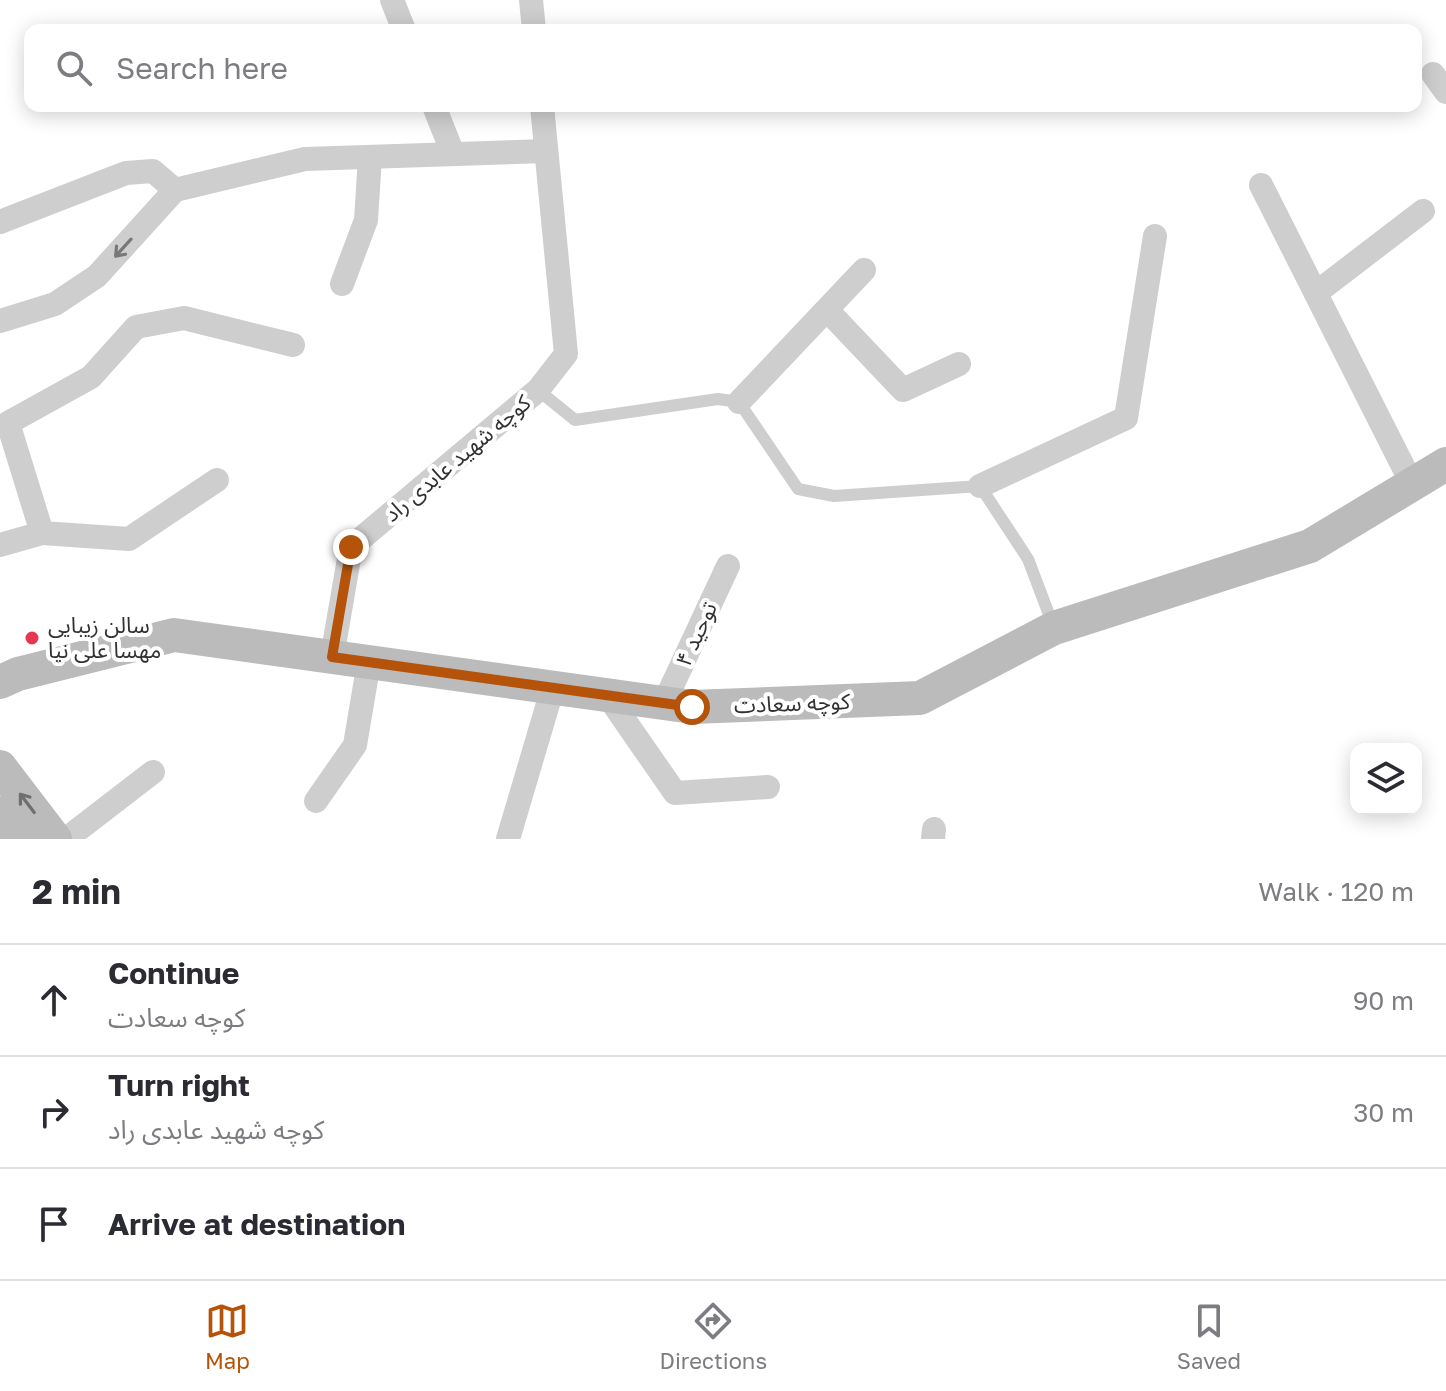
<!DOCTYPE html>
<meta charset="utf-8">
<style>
body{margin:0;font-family:"Golos Text","Noto Sans Arabic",sans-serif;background:#f7f7f7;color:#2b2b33}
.controls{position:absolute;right:24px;bottom:24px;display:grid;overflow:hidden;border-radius:16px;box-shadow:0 4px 20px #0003}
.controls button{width:72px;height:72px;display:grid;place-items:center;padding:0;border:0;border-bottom:2px solid #e1e1e2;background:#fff;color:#2b2b33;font:40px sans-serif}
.stop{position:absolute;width:24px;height:24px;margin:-18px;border:6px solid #b45309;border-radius:50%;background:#fff}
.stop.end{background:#b45309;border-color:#fff;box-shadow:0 2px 8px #0008}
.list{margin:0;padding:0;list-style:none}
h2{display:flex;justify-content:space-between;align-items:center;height:104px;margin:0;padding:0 32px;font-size:34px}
h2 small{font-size:26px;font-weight:400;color:#7c7c81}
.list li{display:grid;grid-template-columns:52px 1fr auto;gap:24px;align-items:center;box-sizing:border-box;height:112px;padding:0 32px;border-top:2px solid #e1e1e2}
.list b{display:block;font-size:30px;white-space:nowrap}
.list p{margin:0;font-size:26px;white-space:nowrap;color:#7c7c81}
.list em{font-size:26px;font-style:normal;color:#7c7c81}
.icon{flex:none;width:44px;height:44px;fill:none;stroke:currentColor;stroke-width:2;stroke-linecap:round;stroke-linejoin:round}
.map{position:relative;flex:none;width:1446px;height:839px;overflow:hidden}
.search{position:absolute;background:#fff;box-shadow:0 4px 20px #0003;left:24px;right:24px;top:24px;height:88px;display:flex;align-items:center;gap:20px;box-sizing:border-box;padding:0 28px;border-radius:16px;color:#7c7c81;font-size:30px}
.sheet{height:440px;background:#fff}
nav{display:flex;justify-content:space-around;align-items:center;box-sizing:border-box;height:112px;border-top:2px solid #e1e1e2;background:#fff;font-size:22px;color:#7c7c81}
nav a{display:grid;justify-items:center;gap:4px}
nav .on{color:#b45309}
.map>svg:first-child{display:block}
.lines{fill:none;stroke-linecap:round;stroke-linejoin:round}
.lane{stroke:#cecece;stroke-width:12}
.street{stroke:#cecece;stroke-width:24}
.secondary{stroke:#bbb;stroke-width:34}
.oneway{stroke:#787878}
.oneway2{stroke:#6f6f6f}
.route{stroke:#b45309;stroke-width:10}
.poi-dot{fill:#e63652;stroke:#fff;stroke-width:3}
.labels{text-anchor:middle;stroke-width:8;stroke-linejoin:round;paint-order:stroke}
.street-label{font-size:22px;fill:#313131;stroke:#fff}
.poi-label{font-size:22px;fill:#313131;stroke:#fff;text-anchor:start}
</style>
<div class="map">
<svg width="1446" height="839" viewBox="0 0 1446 839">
<rect width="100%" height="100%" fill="#fff"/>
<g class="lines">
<path class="lane" d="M 538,390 L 575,420 L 718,399 L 739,402 L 798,489 L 834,496 L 980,486 L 1028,559 L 1053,625"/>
<g class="street">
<path d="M 392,0 L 404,30"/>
<path d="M 531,0 L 534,30"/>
<path d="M 1433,74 L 1446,92"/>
<path d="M 434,106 L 453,154"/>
<path d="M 1261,185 L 1412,484"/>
<path d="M 175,190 L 305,159 L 546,151"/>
<path d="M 0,222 L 126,173 L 153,171 L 175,190"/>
<path d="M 342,284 L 366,220 L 370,157"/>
<path d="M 1316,293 L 1423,211"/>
<path d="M 827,310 L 903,390 L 959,364"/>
<path d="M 0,321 L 55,304 L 97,276 L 175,190"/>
<path d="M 739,402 L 864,270"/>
<path d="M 980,486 L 1126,418 L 1155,236"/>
<path d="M 42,533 L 129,539 L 217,480"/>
<path d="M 0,545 L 42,533 L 8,423 L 91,377 L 136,327 L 184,318 L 293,345"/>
<path d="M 332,657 L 351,547 L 538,390 L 566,354 L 542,106"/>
<path d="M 607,695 L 675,793 L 768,787"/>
<path d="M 664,703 L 728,566"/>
<path d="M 316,801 L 355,745 L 369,662"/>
<path d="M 66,839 L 153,772"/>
<path d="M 508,839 L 553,687"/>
<path d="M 933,839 L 934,829"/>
</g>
<g class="secondary">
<path d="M 0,682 L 18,674 L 174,635 L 692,707 L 920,698 L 1054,628 L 1310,546 L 1446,464"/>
<path d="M 0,767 L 55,839"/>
<path d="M 0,813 L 19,839"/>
</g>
</g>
<defs><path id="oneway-shaft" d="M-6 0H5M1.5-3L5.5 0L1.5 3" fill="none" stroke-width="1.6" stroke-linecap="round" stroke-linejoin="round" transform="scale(2)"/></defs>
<use class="oneway" href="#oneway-shaft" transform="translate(123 248) rotate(132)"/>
<use class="oneway2" href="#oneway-shaft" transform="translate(27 803) rotate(-127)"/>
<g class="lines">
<path class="route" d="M 351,547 L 332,657 L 692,707"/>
</g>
<circle class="poi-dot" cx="32" cy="638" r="8"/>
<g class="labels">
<g class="street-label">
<text transform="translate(457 458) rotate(-40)" y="8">کوچه شهید عابدی راد</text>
<text transform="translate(696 634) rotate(-65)" y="8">توحید ۴</text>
<text transform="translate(792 703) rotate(-2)" y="8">کوچه سعادت</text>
</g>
<g class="poi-label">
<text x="48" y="633">سالن زیبایی<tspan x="48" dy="25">مهسا علی نیا</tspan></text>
</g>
</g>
</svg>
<div class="controls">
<button><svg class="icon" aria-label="layers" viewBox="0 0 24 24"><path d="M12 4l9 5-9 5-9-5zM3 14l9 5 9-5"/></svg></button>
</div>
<div class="stop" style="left:692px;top:707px"></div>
<div class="stop end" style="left:351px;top:547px"></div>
<div class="search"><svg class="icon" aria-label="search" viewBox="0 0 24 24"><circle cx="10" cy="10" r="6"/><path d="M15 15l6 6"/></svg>Search here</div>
</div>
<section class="sheet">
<h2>2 min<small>Walk · 120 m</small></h2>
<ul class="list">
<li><svg class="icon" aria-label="ahead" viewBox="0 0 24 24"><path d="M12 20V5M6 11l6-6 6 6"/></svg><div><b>Continue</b><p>کوچه سعادت</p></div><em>90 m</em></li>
<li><svg class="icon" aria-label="right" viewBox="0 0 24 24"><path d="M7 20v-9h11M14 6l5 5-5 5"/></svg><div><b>Turn right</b><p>کوچه شهید عابدی راد</p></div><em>30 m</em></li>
<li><svg class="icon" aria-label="arrive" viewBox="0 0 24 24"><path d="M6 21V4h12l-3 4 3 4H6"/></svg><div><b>Arrive at destination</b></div></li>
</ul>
</section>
<nav>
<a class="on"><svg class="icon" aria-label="map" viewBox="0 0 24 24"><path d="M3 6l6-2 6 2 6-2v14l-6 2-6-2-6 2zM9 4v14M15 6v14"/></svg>Map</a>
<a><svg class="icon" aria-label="directions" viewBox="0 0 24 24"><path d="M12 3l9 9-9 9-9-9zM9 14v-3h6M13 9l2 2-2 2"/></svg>Directions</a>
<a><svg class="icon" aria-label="saved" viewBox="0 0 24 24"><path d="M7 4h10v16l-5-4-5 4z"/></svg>Saved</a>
</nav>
